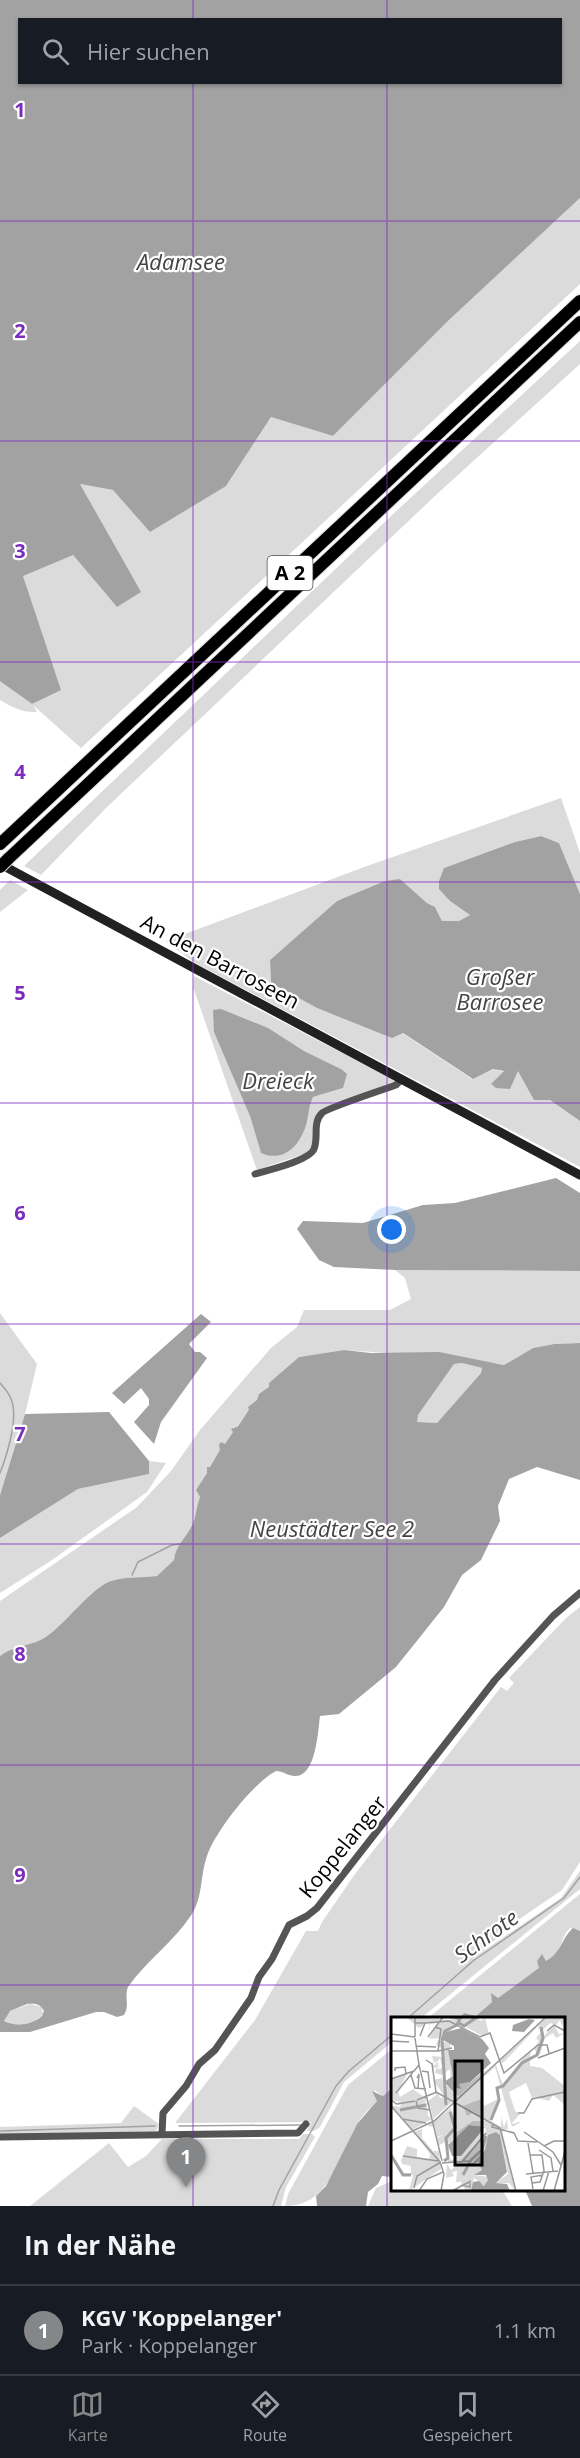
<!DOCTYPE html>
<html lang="de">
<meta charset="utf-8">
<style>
body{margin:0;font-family:"Open Sans",sans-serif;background:#20242c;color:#f1f3f6}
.you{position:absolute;left:392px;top:1230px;width:21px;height:21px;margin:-15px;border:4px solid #fff;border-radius:50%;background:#1a73e8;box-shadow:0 0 0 9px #1a73e833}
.badge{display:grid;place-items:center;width:39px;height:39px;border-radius:50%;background:#858687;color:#fff;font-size:20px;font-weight:700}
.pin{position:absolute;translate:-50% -50px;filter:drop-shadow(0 2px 3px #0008)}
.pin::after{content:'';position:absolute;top:32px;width:21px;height:18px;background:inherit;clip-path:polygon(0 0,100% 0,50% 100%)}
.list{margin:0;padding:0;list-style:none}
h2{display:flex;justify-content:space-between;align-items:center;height:78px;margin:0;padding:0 24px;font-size:26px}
h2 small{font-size:20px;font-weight:400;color:#9ea1a6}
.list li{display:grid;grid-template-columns:39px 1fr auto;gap:18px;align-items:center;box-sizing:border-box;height:90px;padding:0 24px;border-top:2px solid #363941}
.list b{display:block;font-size:22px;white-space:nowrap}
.list p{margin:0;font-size:20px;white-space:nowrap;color:#9ea1a6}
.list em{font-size:20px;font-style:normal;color:#9ea1a6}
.icon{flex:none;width:33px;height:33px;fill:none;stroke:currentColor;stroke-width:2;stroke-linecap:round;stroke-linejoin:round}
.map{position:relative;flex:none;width:580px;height:2206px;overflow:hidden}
.search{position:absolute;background:#171b24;box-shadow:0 2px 4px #0004;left:18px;right:18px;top:18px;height:66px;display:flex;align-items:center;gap:15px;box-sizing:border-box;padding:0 21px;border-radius:0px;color:#9ea1a6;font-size:22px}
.sheet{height:168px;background:#171b24}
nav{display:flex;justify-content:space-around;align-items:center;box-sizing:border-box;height:84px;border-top:2px solid #363941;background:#171b24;font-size:16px;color:#9ea1a6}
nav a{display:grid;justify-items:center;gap:3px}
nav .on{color:#858687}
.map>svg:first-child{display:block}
.green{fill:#dbdbdb;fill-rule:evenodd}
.water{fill:#a2a2a2;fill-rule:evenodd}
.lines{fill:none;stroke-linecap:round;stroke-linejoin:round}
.stream{stroke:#a2a2a2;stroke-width:1.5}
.highway-casing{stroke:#dbdbdb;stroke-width:14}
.street{stroke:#545454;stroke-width:7}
.secondary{stroke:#212121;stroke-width:9}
.highway{stroke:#000;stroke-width:12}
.highway-bridge-casing{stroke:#dbdbdb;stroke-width:14;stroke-linecap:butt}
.highway-bridge{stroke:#000;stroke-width:12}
.grid{fill:none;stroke:#7b2cbf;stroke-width:1.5;stroke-opacity:0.55}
.labels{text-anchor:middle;stroke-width:4.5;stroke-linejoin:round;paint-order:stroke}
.shield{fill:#fff;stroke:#4c4c4c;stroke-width:1.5}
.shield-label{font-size:20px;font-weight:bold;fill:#000}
.street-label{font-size:21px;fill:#000;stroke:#fff}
.water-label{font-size:22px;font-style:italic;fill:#434343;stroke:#fff}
.inset-river{fill:none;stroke:#a2a2a2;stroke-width:3}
.inset-road{fill:none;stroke:#999;stroke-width:1.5}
.view{fill:#000;fill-opacity:0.15;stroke:#000;stroke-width:3}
.inset-edge{fill:none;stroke:#000;stroke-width:3}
.grid-label{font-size:20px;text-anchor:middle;font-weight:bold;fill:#7b2cbf;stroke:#fff;stroke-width:4.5;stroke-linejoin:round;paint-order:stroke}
</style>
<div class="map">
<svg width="580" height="2206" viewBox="0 0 580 2206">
<rect width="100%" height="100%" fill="#fff"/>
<g class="green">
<path d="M 580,198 L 580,284 L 81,748 L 34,706 L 37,712 C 23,713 12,707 0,700 L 0,648 L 18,584 L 0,485 L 73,555 L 117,607 L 140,592 L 80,484 L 113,490 L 226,486 L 271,417 L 333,436 L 449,320 ZM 6,685 L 60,689 L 32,704 Z"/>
<path d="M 580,341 L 580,364 L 437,494 L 106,808 L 41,875 L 24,866 L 391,516 Z"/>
<path d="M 561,798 L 580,853 L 580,894 L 559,843 L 541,836 L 515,842 L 444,868 L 450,901 L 470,915 L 459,921 L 442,921 L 435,907 L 427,903 L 400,879 L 337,901 L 270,960 L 271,983 L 317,1008 L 352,1021 L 402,1033 L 472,1079 L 494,1069 L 504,1072 L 518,1070 L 550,1100 L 580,1121 L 580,1167 L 195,963 L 166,941 L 367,866 Z"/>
<path d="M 10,880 L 28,890 L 0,912 L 0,890 Z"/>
<path d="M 194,976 L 396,1081 L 321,1110 L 312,1147 L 304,1154 L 257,1170 L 193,987 ZM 304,1051 L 341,1069 L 343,1088 L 313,1097 L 308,1106 L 261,1153 L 250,1116 Z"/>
<path d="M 395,1270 L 580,1271 L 580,1343 L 554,1344 L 533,1348 L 504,1365 C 494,1362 486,1363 475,1359 L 344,1350 L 299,1357 L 270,1383 L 269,1387 L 237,1426 L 233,1427 L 233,1432 L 210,1468 L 207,1467 L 207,1473 L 196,1490 L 200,1497 C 197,1505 196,1512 194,1521 C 189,1535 175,1545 174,1560 L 157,1576 C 141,1578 127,1576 111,1581 C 91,1588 66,1622 47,1636 C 34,1646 16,1644 0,1656 L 0,1601 L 137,1507 L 171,1471 L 200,1430 L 271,1348 L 297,1327 L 304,1310 L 390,1310 L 411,1299 L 405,1278 Z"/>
<path d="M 0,1313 L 37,1364 L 25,1414 L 0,1495 Z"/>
<path d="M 462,1363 L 482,1368 L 481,1373 L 437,1423 L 416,1422 L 418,1415 L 454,1364 Z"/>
<path d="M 149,1461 L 166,1463 L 147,1492 L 52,1560 L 0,1593 L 0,1538 L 78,1489 L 149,1474 Z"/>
<path d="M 580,1607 L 580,1862 L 562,1890 L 518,1920 L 479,1954 L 561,1898 L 580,1871 L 580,1889 L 421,2018 L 392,2018 L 392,2042 L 344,2082 L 320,2127 L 314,2131 L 307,2131 L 311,2122 L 175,2123 L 255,2020 L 306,1931 L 318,1931 L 322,1922 L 355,1874 L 501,1687 L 507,1691 L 514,1683 L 509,1678 L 566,1618 Z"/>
<path d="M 580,1894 L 580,1931 L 570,1928 C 558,1940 566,1949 546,1961 L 542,1955 L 537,1961 L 540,1968 L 498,1998 L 492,1994 L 492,2002 L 476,2016 L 464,2013 L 461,2018 L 428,2018 Z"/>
<path d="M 30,2004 L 42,2007 L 43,2014 C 34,2025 16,2028 3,2020 L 10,2011 Z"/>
<path d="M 392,2049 L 392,2088 L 383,2096 L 374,2090 L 377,2101 C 370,2109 361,2116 356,2126 C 337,2159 330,2206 285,2206 L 288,2194 L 348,2085 Z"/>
<path d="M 134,2106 L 159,2124 L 156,2131 L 0,2135 L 0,2127 L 121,2123 Z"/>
<path d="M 303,2134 L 312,2134 L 315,2137 L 286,2187 L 281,2206 L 30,2206 L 109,2143 L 128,2167 L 146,2156 L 162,2139 L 299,2139 Z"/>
<path d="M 392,2181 L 392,2190 L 502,2190 L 512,2206 L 368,2206 L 376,2188 Z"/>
</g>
<g class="water">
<path d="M 0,0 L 580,0 L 580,198 L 449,320 L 333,436 L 271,417 L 226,486 L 150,532 L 113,490 L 80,484 L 141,592 L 117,607 L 73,555 L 23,576 L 61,690 L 32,704 L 0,681 ZM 20,20 L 560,20 L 560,82 L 20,82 Z"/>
<path d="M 541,836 L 559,843 L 580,894 L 580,1121 L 550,1100 L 534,1100 L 518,1071 L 510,1089 L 496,1088 L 491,1084 L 504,1071 L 493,1069 L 473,1079 L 403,1033 L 392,1038 L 317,1008 L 271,983 L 270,960 L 337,901 L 385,881 L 400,879 L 427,903 L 435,907 L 442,921 L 459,921 L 470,915 L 450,901 L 439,889 L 439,881 L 444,868 L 515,842 Z"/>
<path d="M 221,1009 L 268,1028 L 304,1051 L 341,1069 L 347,1074 L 343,1088 L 313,1097 C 308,1107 309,1115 306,1125 C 300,1145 284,1163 261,1153 L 250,1116 L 214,1032 L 213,1010 Z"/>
<path d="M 556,1178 L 580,1193 L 580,1271 L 395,1270 L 334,1267 L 319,1260 L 297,1229 L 303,1221 L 363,1223 L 423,1205 L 455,1203 Z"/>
<path d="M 201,1314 L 211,1322 L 189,1344 L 195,1352 L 200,1352 L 207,1358 L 161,1422 L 154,1444 L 134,1422 L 149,1405 L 149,1399 L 141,1388 L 124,1404 L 112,1393 Z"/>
<path d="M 580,1343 L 580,1480 L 537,1467 L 509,1479 L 498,1506 L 500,1521 L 481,1560 L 462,1575 L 444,1607 L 396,1667 L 339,1714 L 320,1716 C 318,1731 316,1777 295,1776 C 288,1776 283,1771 276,1771 C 253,1783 215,1832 207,1856 C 200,1876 203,1896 192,1914 C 174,1942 146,1961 128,1987 C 124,1997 130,2005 124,2015 L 117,2017 L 104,2012 L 96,2012 L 30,2032 L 0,2032 L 0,1656 C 16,1644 34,1646 47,1636 C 67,1622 91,1588 111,1581 C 126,1576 141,1578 157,1576 L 174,1560 C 175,1545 189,1535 194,1521 C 196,1513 197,1505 200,1497 L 196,1490 L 207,1473 L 207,1467 L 210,1467 L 220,1450 L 219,1445 L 221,1442 L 225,1444 L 233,1432 L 231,1429 L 238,1426 L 249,1410 L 248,1407 L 257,1400 L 259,1394 L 269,1387 L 269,1383 L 299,1357 L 344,1350 L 371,1353 L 439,1352 L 504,1365 L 533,1348 L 554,1344 ZM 462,1363 L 482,1368 L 481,1373 L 437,1423 L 417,1422 L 418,1415 L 454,1364 ZM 27,2004 C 34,2003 41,2004 44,2011 L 42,2016 C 32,2025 16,2027 4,2021 L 10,2011 Z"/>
<path d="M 109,1412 L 149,1461 L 149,1474 L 78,1489 L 0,1538 L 0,1495 L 25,1414 Z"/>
<path d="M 573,1928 L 580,1931 L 580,2206 L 532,2206 L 525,2190 L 564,2190 L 564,2018 L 460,2018 L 464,2013 L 476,2016 L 492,2002 L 491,1993 L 498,1998 L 539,1968 L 537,1961 L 542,1954 L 546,1961 C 563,1951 560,1940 573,1928 Z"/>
<path d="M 392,2088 L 392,2177 L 382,2176 L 378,2184 L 368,2192 L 366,2206 L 317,2206 L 316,2196 L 326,2186 L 357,2124 L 377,2101 L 372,2091 L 383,2096 Z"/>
</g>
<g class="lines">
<g class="stream">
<path d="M 0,1383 C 4,1388 9,1393 11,1399 C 19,1417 7,1455 0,1473"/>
<path d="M 132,1575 L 138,1562 L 172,1545 L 180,1544"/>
<path d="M 408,2018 L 473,1961 L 564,1898 L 580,1877"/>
<path d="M 179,2126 L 301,2125"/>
<path d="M 0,2131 L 155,2126"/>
<path d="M 273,2206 L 279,2190 L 336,2086 L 349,2071 L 392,2035"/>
</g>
<g class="highway-casing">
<g id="highway">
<path d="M 0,844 L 580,301"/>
<path d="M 8,859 L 580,322"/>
</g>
</g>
<g class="street">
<path d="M 255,1174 C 268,1170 309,1161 314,1149 C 319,1137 312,1123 322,1113 C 327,1108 385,1089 396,1085 L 402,1079"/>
<path d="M 162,2133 L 163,2113 L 186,2086 L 199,2064 L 215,2050 L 251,1998 L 259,1977 L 272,1959 L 289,1925 L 307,1916 L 317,1908 L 495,1680 L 553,1616 L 580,1593"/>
<path d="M 0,2137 L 298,2133 L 306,2124"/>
</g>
<path class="secondary" d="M 0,864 L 580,1175"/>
<use href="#highway" class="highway"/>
<g class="highway-bridge-casing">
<path id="highway-bridge" d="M 0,867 L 8,859"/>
</g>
<use href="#highway-bridge" class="highway-bridge"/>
</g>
<path class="grid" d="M 193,0 L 193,20M 387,0 L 387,20M 193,82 L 193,2206M 387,82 L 387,2206M 0,221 L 580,221M 0,441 L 580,441M 0,662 L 580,662M 0,882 L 580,882M 0,1103 L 580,1103M 0,1324 L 580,1324M 0,1544 L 580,1544M 0,1765 L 580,1765M 0,1985 L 580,1985"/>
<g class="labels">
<rect class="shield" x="267.5" y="556" width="45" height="34" rx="4.5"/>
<g class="shield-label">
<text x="290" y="580">A 2</text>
</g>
<g class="street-label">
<text transform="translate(220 962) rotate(28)" y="7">An den Barroseen</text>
<text transform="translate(343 1847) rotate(-51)" y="7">Koppelanger</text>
</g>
<g class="water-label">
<text x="181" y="270">Adamsee</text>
<text x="500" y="985">Großer<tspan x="500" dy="25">Barrosee</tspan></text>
<text x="278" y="1089">Dreieck</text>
<text x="332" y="1537">Neustädter See 2</text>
<text transform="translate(486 1936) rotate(-36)" y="8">Schrote</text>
</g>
</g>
<g transform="translate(391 2017)">
<rect width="174" height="174" fill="#fff"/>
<path d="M 15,0 L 61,3 L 57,0 L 87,0 L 89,4 L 94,1 L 98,17 L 91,19 L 68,6 L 50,21 L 38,22 L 46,6 L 39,7 L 39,13 L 38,5 L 28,11 ZM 154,1 L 173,0 L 174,4 L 171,9 L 169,3 L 165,8 L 159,6 L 152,13 L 153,19 L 163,8 L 168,17 L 174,16 L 165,21 L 162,16 L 154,21 L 149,37 L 139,43 L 139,49 L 151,51 L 174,69 L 173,87 L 162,78 L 158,84 L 143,80 L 133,96 L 141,81 L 135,66 L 118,75 L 124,94 L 129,97 L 121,106 L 122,107 L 127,105 L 130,105 L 121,110 L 104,50 L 65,85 L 105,48 L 112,68 L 133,40 L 140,34 L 139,40 L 146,37 L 143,31 L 148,24 L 145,21 L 150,15 L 147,9 L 112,46 L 109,44 ZM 47,23 L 60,27 L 58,34 L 66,57 L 62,65 L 69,73 L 68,67 L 80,65 L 104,46 L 68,79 L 63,77 L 62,84 L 42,102 L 39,88 L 36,88 L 37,99 L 41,102 L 21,113 L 0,88 L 9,90 L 10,87 L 5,88 L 3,86 L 11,85 L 0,83 L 0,61 L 16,57 L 7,75 L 9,80 L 22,72 L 33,80 L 36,78 L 34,87 L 47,76 L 49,81 L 54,80 L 42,63 L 51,61 L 54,74 L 55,69 L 60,71 L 59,52 L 51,58 L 44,56 L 45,51 L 49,52 L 51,50 L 49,41 L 46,46 L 49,47 L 46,48 L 49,50 L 42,51 L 41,45 L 44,49 L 46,44 L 43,46 L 41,39 L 51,40 L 50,31 L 45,28 ZM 90,82 L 93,89 L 107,82 L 100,104 L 110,110 L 110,100 L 113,110 L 116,102 L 117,112 L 111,113 L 125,174 L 118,166 L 105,166 L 117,157 L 109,118 L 105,115 L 97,118 L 94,133 L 78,148 L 86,145 L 92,153 L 83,158 L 98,160 L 94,169 L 83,161 L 80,174 L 75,174 L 70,165 L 65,165 L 66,154 L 61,155 L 63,159 L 55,161 L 56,147 L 60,153 L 68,146 L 57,145 L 57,142 L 69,144 L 95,116 L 94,109 L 83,111 L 85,108 L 80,108 L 74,112 L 57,127 L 59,139 L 57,124 L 48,128 L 46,121 L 52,118 L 46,120 L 44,110 L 36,109 L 60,91 L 66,109 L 63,117 L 82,104 L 95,104 L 83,95 L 76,99 L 72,89 ZM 31,112 L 31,121 L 42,134 L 48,134 L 50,152 L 18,174 L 22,158 L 11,159 L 0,138 L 13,156 L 20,156 L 20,149 L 11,147 L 10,143 L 16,129 L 26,132 L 26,140 L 38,142 L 39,137 L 23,115 Z" fill="#dbdbdb"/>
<path d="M 138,2 L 144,3 L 133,15 L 121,14 L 122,8 ZM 70,11 L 91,22 L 98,31 L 94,37 L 100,46 L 79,65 L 68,67 L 70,72 L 65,71 L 65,77 L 53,65 L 62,59 L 57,33 L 63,33 L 63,29 L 52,23 L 55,15 ZM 78,108 L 94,110 L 70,139 L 61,139 L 57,128 ZM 105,115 L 109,118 L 116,155 L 105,166 L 116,167 L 119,174 L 80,174 L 82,165 L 88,164 L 93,169 L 97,163 L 95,158 L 83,158 L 91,153 L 87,145 L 79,148 L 94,133 L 97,118 Z" fill="#a2a2a2"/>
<path class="inset-river" d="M 68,6 L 73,9 L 86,0M 55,88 L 51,23 L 54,14 L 66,8 L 69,2 L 64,0M 9,93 L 35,88M 100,103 L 108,83 L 106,71 L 112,69 L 131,46 L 146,38 L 152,21 L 150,10M 0,138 L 12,158 L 20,158M 53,144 L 57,141 L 55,121 L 64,111 L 59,95M 72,158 L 80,143 L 91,133 L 95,119"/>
<path class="inset-road" d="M 24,0 L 24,20M 24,6 L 34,6 L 29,19M 34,6 L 58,4 L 89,20 L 99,16 L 113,56 L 147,28 L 156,28 L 158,36M 44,10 L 50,12 L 47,34 L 61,31M 156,14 L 163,8 L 174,14M 0,17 L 24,20M 37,20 L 52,0M 24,21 L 28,48M 0,24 L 18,25M 25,29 L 45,30M 0,34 L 24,34M 24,34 L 47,34M 147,41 L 174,31M 35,43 L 41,47 L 45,75 L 109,111 L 125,174M 28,48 L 51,144M 4,54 L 4,51 L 14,50 L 15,57M 31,54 L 37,55 L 39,71M 20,58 L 24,71 L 35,72M 26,61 L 28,57 L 27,72M 0,62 L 23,54 L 28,48M 5,76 L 22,55M 0,83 L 6,87 L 24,84M 26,83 L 46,75M 25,84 L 27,91 L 39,93M 0,89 L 49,145 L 53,157 L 50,174M 127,96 L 133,96 L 141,82 L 174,75M 11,102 L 35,106M 102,106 L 101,110 L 123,116 L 127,124 L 146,125M 133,115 L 162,135 L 170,148M 0,124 L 43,104 L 155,0M 137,126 L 142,156M 153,129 L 163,124 L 174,124M 148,133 L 160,141 L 162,154M 139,138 L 151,138 L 153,154 L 149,165 L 141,166M 12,139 L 47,144M 71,145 L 95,116M 51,146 L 78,144M 135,157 L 167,154M 23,171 L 26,159 L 50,145M 142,172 L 140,160 L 152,158M 28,174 L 36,162 L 52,155M 61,174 L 80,164M 63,174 L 71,168 L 79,170 L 79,166M 152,174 L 158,154M 163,174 L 174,134M 163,174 L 174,135"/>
<path class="view" d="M 64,44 L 91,44 L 91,148 L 64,148 Z"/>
<rect width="174" height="174" class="inset-edge"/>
</g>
<g class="grid-label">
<text x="20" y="117">1</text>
<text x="20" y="338">2</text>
<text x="20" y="558">3</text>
<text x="20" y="779">4</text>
<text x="20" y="1000">5</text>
<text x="20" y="1220">6</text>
<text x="20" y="1441">7</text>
<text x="20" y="1661">8</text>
<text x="20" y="1882">9</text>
</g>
</svg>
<div class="you"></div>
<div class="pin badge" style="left:186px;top:2187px">1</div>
<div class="search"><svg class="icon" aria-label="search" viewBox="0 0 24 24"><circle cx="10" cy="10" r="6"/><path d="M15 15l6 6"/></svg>Hier suchen</div>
</div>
<section class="sheet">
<h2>In der Nähe<small></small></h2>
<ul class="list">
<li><span class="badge">1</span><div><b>KGV 'Koppelanger'</b><p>Park · Koppelanger</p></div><em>1.1 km</em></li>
</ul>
</section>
<nav>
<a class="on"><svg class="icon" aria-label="map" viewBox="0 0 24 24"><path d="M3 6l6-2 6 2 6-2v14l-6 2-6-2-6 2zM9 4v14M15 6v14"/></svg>Karte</a>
<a><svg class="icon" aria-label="directions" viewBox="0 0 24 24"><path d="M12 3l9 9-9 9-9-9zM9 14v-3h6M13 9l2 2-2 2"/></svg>Route</a>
<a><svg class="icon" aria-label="saved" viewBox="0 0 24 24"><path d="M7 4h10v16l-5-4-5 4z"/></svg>Gespeichert</a>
</nav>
